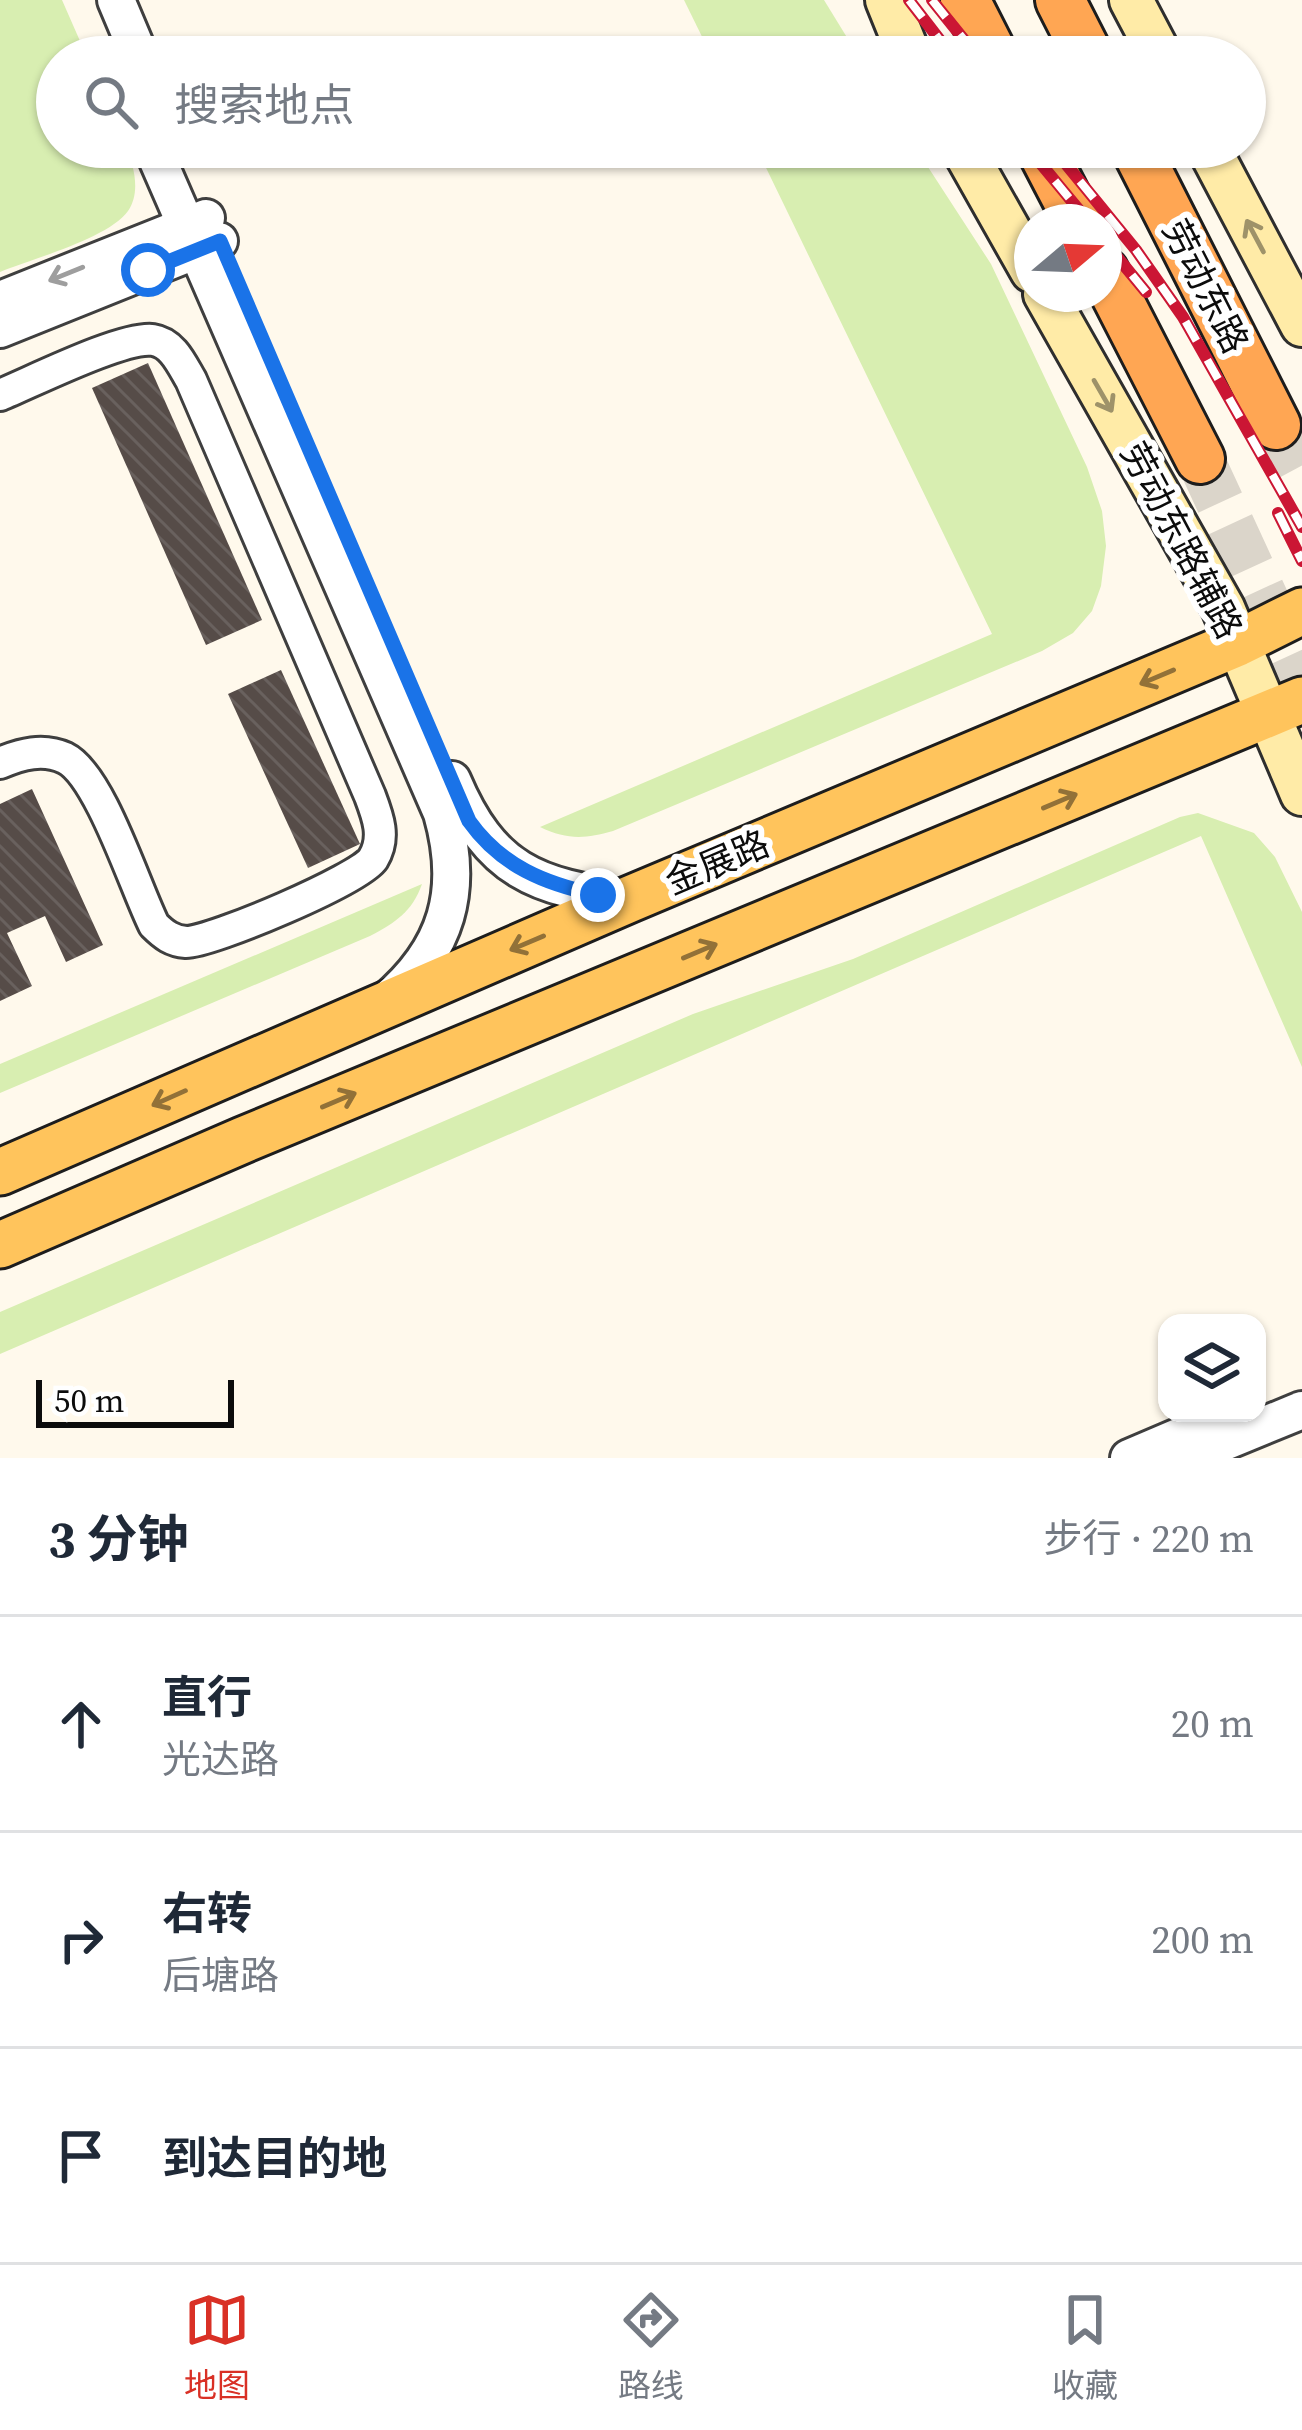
<!DOCTYPE html>
<html lang="zh">
<meta charset="utf-8">
<style>
body{margin:0;font-family:"Source Serif 4","Noto Sans SC",serif;background:#f2f2f3;color:#1f2937}
.controls{position:absolute;right:36px;bottom:36px;display:grid;overflow:hidden;border-radius:24px;box-shadow:0 3px 9px #0004}
.controls button{width:108px;height:108px;display:grid;place-items:center;padding:0;border:0;border-bottom:3px solid #e0e1e3;background:#fff;color:#1f2937;font:60px sans-serif}
.compass{position:absolute;left:1014px;top:204px;width:108px;height:108px;border-radius:50%;background:#fff;box-shadow:0 3px 9px #0004;rotate:71deg}
.scale{position:absolute;left:36px;bottom:30px;width:198px;box-sizing:border-box;padding-left:12px;border:6px solid #0c0c0c;border-top:0;font-size:33px;line-height:42px;white-space:nowrap;color:#0c0c0c;-webkit-text-stroke:9px #fff;paint-order:stroke}
.stop{position:absolute;width:36px;height:36px;margin:-27px;border:9px solid #1a73e8;border-radius:50%;background:#fff}
.stop.end{background:#1a73e8;border-color:#fff;box-shadow:0 3px 12px #0008}
.list{margin:0;padding:0;list-style:none}
h2{display:flex;justify-content:space-between;align-items:center;height:156px;margin:0;padding:0 48px;font-size:51px}
h2 small{font-size:39px;font-weight:400;color:#747a83}
.list li{display:grid;grid-template-columns:78px 1fr auto;gap:36px;align-items:center;box-sizing:border-box;height:216px;padding:0 48px;border-top:3px solid #e0e1e3}
.list b{display:block;font-size:45px;white-space:nowrap}
.list p{margin:0;font-size:39px;white-space:nowrap;color:#747a83}
.list em{font-size:39px;font-style:normal;color:#747a83}
.icon{flex:none;width:66px;height:66px;fill:none;stroke:currentColor;stroke-width:2;stroke-linecap:round;stroke-linejoin:round}
.map{position:relative;flex:none;width:1302px;height:1458px;overflow:hidden}
.search{position:absolute;background:#fff;box-shadow:0 3px 9px #0004;left:36px;right:36px;top:36px;height:132px;display:flex;align-items:center;gap:30px;box-sizing:border-box;padding:0 42px;border-radius:66px;color:#747a83;font-size:45px}
.sheet{height:804px;background:#fff}
nav{display:flex;justify-content:space-around;align-items:center;box-sizing:border-box;height:168px;border-top:3px solid #e0e1e3;background:#fff;font-size:33px;color:#747a83}
nav a{display:grid;justify-items:center;gap:6px}
nav .on{color:#d93025}
.map>svg:first-child{display:block}
.grass{fill:#d8eeb1}
.building{fill:url(#building-back-hatch)}
.lines{fill:none;stroke-linecap:round;stroke-linejoin:round}
.trunk-tunnel{stroke:#dbd5ca;stroke-width:48;stroke-dasharray:48 24;stroke-linecap:butt}
.minor-casing{stroke:#3f3f3f;stroke-width:36}
.tertiary-casing{stroke:#3f3f3f;stroke-width:42}
.secondary-casing{stroke:#2e2e2e;stroke-width:48}
.primary-casing{stroke:#1d1d1d;stroke-width:51}
.trunk-casing{stroke:#1d1d1d;stroke-width:54}
.minor{stroke:#fff;stroke-width:30}
.tertiary{stroke:#fff;stroke-width:36}
.secondary{stroke:#ffeba7;stroke-width:42}
.primary{stroke:#ffc45c;stroke-width:45}
.trunk{stroke:#ffa653;stroke-width:48}
.rail-casing{stroke:#cb1634;stroke-width:12}
.rail{stroke:#fff;stroke-width:8;stroke-dasharray:22;stroke-linecap:butt}
.oneway{stroke:#9e9269}
.oneway2{stroke:#9e9e9e}
.oneway3{stroke:#927138}
.route{stroke:#1a73e8;stroke-width:15}
.labels{text-anchor:middle;stroke-width:12;stroke-linejoin:round;paint-order:stroke}
.street-label{font-size:36px;fill:#0c0c0c;stroke:#fff}
</style>
<div class="map">
<svg width="1302" height="1458" viewBox="0 0 1302 1458">
<defs>
<pattern id="building-back-hatch" width="6" height="6" patternUnits="userSpaceOnUse" patternTransform="scale(3)"><rect width="6" height="6" fill="#564c48"/><path d="M-1 5l2 2M0 0l6 6M5-1l2 2" fill="none" stroke="#69615e"/></pattern>
</defs>
<rect width="100%" height="100%" fill="#fff9ec"/>
<g class="grass">
<path d="M 0,0 L 62,0 L 87,57 L 57,57 L 57,147 L 126,147 C 134,166 141,192 128,211 C 109,238 32,259 0,272 Z"/>
<path d="M 684,0 L 824,0 L 859,57 L 712,57 Z"/>
<path d="M 756,147 L 915,147 L 991,264 L 1087,467 L 1102,511 L 1106,546 L 1101,586 L 1092,611 L 1073,633 L 1042,651 L 613,831 C 585,839 567,840 540,827 L 992,634 Z"/>
<path d="M 1198,813 L 1254,833 L 1275,857 L 1302,912 L 1302,1067 L 1201,836 L 0,1354 L 0,1312 L 693,1014 L 853,959 L 1180,817 Z"/>
<path d="M 422,884 C 412,912 396,922 370,936 L 0,1093 L 0,1064 Z"/>
</g>
<g class="building">
<path d="M 148,363 L 262,620 L 206,645 L 92,388 Z"/>
<path d="M 281,670 L 360,844 L 308,868 L 228,694 Z"/>
<path d="M 32,789 L 103,945 L 66,962 L 45,916 L 7,933 L 32,986 L 0,1001 L 0,804 Z"/>
</g>
<g class="lines">
<g class="trunk-tunnel">
<path d="M 1276,425 L 1302,474"/>
<path d="M 1200,459 L 1302,680"/>
</g>
<g class="minor-casing">
<path id="minor" d="M 0,395 C 32,382 123,336 153,340 C 173,343 182,365 191,380 L 370,796 C 378,817 386,838 373,859 C 360,879 212,942 186,942 C 172,941 164,935 154,925 C 135,887 100,775 65,758 C 43,748 21,754 0,763"/>
</g>
<g class="tertiary-casing">
<g id="tertiary">
<path d="M 116,0 L 140,57"/>
<path d="M 152,147 L 442,813 C 464,890 448,949 385,1002"/>
<path d="M 0,300 L 206,218"/>
<path d="M 0,329 L 219,241"/>
<path d="M 452,780 C 490,870 535,888 630,899"/>
<path d="M 1129,1458 L 1211,1423"/>
<path d="M 1185,1458 L 1302,1410"/>
</g>
</g>
<g class="secondary-casing">
<g id="secondary">
<path d="M 887,0 L 910,57"/>
<path d="M 1131,0 L 1161,57"/>
<path d="M 962,147 L 1032,271"/>
<path d="M 1208,147 L 1302,325"/>
<path d="M 1045,294 L 1223,608 L 1302,794"/>
</g>
</g>
<g class="primary-casing">
<g id="primary">
<path d="M 0,1172 L 630,899 L 1238,643 L 1302,611"/>
<path d="M 0,1245 L 243,1140 L 1302,700"/>
</g>
</g>
<g class="trunk-casing">
<g id="trunk">
<path d="M 965,0 L 994,57"/>
<path d="M 1060,0 L 1089,57"/>
<path d="M 1040,147 L 1079,222"/>
<path d="M 1135,147 L 1276,425"/>
<path d="M 1104,272 L 1200,459"/>
</g>
</g>
<use href="#minor" class="minor"/>
<use href="#tertiary" class="tertiary"/>
<use href="#secondary" class="secondary"/>
<use href="#primary" class="primary"/>
<use href="#trunk" class="trunk"/>
<g class="rail-casing">
<g id="rail">
<path d="M 909,0 L 953,57"/>
<path d="M 932,0 L 978,57"/>
<path d="M 1027,147 L 1089,222"/>
<path d="M 1052,147 L 1136,250 L 1183,317 L 1302,527"/>
<path d="M 1104,241 L 1146,292"/>
<path d="M 1278,513 L 1302,561"/>
</g>
</g>
<use href="#rail" class="rail"/>
</g>
<defs><path id="oneway-shaft" d="M-6 0H5M1.5-3L5.5 0L1.5 3" fill="none" stroke-width="1.6" stroke-linecap="round" stroke-linejoin="round" transform="scale(3)"/></defs>
<g class="oneway">
<use href="#oneway-shaft" transform="translate(1255 236) rotate(-118)"/>
<use href="#oneway-shaft" transform="translate(1103 396) rotate(60)"/>
</g>
<use class="oneway2" href="#oneway-shaft" transform="translate(66 274) rotate(158)"/>
<g class="oneway3">
<use href="#oneway-shaft" transform="translate(1157 677) rotate(157)"/>
<use href="#oneway-shaft" transform="translate(1060 801) rotate(-23)"/>
<use href="#oneway-shaft" transform="translate(527 943) rotate(157)"/>
<use href="#oneway-shaft" transform="translate(700 951) rotate(-23)"/>
<use href="#oneway-shaft" transform="translate(169 1098) rotate(156)"/>
<use href="#oneway-shaft" transform="translate(339 1100) rotate(-23)"/>
</g>
<g class="lines">
<path class="route" d="M 148,270 L 220,241 L 469,821 C 501,866 545,884 598,895"/>
</g>
<g class="labels">
<g class="street-label">
<text transform="translate(1206 286) rotate(63)" y="13">劳动东路</text>
<text transform="translate(1182 540) rotate(62)" y="13">劳动东路辅路</text>
<text transform="translate(717 862) rotate(-23)" y="13">金展路</text>
</g>
</g>
</svg>
<div class="controls">
<button><svg class="icon" aria-label="layers" viewBox="0 0 24 24"><path d="M12 4l9 5-9 5-9-5zM3 14l9 5 9-5"/></svg></button>
</div>
<svg class="compass" viewBox="-18 -18 36 36"><path d="M0-13l5 13h-10z" fill="#e53935"/><path d="M0 13l5-13h-10z" fill="#747a83"/></svg>
<div class="scale">50 m</div>
<div class="stop" style="left:148px;top:270px"></div>
<div class="stop end" style="left:598px;top:895px"></div>
<div class="search"><svg class="icon" aria-label="search" viewBox="0 0 24 24"><circle cx="10" cy="10" r="6"/><path d="M15 15l6 6"/></svg>搜索地点</div>
</div>
<section class="sheet">
<h2>3 分钟<small>步行 · 220 m</small></h2>
<ul class="list">
<li><svg class="icon" aria-label="ahead" viewBox="0 0 24 24"><path d="M12 20V5M6 11l6-6 6 6"/></svg><div><b>直行</b><p>光达路</p></div><em>20 m</em></li>
<li><svg class="icon" aria-label="right" viewBox="0 0 24 24"><path d="M7 20v-9h11M14 6l5 5-5 5"/></svg><div><b>右转</b><p>后塘路</p></div><em>200 m</em></li>
<li><svg class="icon" aria-label="arrive" viewBox="0 0 24 24"><path d="M6 21V4h12l-3 4 3 4H6"/></svg><div><b>到达目的地</b></div></li>
</ul>
</section>
<nav>
<a class="on"><svg class="icon" aria-label="map" viewBox="0 0 24 24"><path d="M3 6l6-2 6 2 6-2v14l-6 2-6-2-6 2zM9 4v14M15 6v14"/></svg>地图</a>
<a><svg class="icon" aria-label="directions" viewBox="0 0 24 24"><path d="M12 3l9 9-9 9-9-9zM9 14v-3h6M13 9l2 2-2 2"/></svg>路线</a>
<a><svg class="icon" aria-label="saved" viewBox="0 0 24 24"><path d="M7 4h10v16l-5-4-5 4z"/></svg>收藏</a>
</nav>
